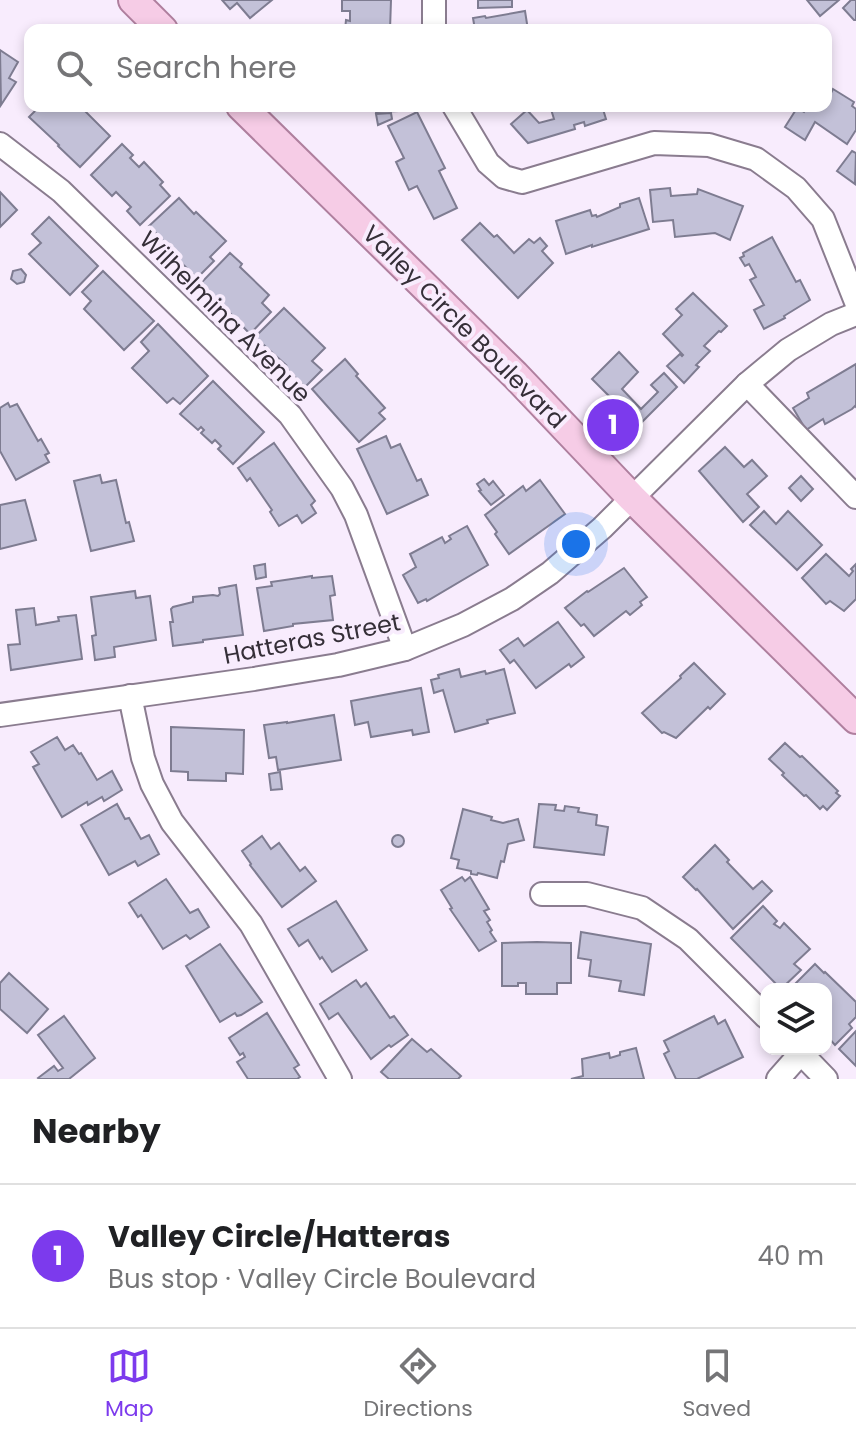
<!DOCTYPE html>
<meta charset="utf-8">
<style>
body{margin:0;font-family:Poppins,sans-serif;background:#f6f6f6;color:#202124}
.controls{position:absolute;right:24px;bottom:24px;display:grid;overflow:hidden;border-radius:16px;box-shadow:0 4px 12px #0003}
.controls button{width:72px;height:72px;display:grid;place-items:center;padding:0;border:0;border-bottom:2px solid #e0e0e0;background:#fff;color:#202124;font:40px sans-serif}
.you{position:absolute;left:576px;top:544px;width:28px;height:28px;margin:-20px;border:6px solid #fff;border-radius:50%;background:#1a73e8;box-shadow:0 0 0 12px #1a73e833}
.badge{display:grid;place-items:center;width:52px;height:52px;border-radius:50%;background:#7c3aed;color:#fff;font-size:26px;font-weight:700}
.pin{position:absolute;translate:-50% -50%;border:4px solid #fff;box-shadow:0 2px 8px #0006}
.list{margin:0;padding:0;list-style:none}
h2{display:flex;justify-content:space-between;align-items:center;height:104px;margin:0;padding:0 32px;font-size:34px}
h2 small{font-size:26px;font-weight:400;color:#757577}
.list li{display:grid;grid-template-columns:52px 1fr auto;gap:24px;align-items:center;box-sizing:border-box;height:144px;padding:0 32px;border-top:2px solid #e0e0e0}
.list b{display:block;font-size:30px;white-space:nowrap}
.list p{margin:0;font-size:26px;white-space:nowrap;color:#757577}
.list em{font-size:26px;font-style:normal;color:#757577}
.icon{flex:none;width:44px;height:44px;fill:none;stroke:currentColor;stroke-width:2;stroke-linecap:round;stroke-linejoin:round}
.map{position:relative;flex:none;width:856px;height:1079px;overflow:hidden}
.search{position:absolute;background:#fff;box-shadow:0 4px 12px #0003;left:24px;right:24px;top:24px;height:88px;display:flex;align-items:center;gap:20px;box-sizing:border-box;padding:0 28px;border-radius:16px;color:#757577;font-size:30px}
.sheet{height:248px;background:#fff}
nav{display:flex;justify-content:space-around;align-items:center;box-sizing:border-box;height:112px;border-top:2px solid #e0e0e0;background:#fff;font-size:22px;color:#757577}
nav a{display:grid;justify-items:center;gap:4px}
nav .on{color:#7c3aed}
.map>svg:first-child{display:block}
.building{fill:#c3c1d8;stroke:#7e7c91;stroke-width:2}
.lines{fill:none;stroke-linecap:round;stroke-linejoin:round}
.minor-casing{stroke:#8a7c8f;stroke-width:26}
.major-casing{stroke:#af7f9e;stroke-width:32}
.minor{stroke:#fff;stroke-width:22}
.major{stroke:#f6cce6;stroke-width:28}
.labels{text-anchor:middle;stroke-width:8;stroke-linejoin:round;paint-order:stroke}
.street-label{font-size:24px;fill:#352f38;stroke:#f8ecfd}
</style>
<div class="map">
<svg width="856" height="1079" viewBox="0 0 856 1079">
<rect width="100%" height="100%" fill="#f8ecfd"/>
<g class="building">
<path d="M 222,0 L 272,0 L 250,18 L 237,3 L 230,9 Z"/>
<path d="M 342,0 L 391,0 L 390,30 L 345,30 L 346,20 L 350,21 L 350,11 L 342,11 Z"/>
<path d="M 478,0 L 512,0 L 512,7 L 478,8 Z"/>
<path d="M 807,0 L 839,0 L 820,16 Z"/>
<path d="M 851,0 L 856,0 L 856,20 L 854,20 L 843,8 Z"/>
<path d="M 525,11 L 528,30 L 475,30 L 473,18 L 485,16 L 486,18 Z"/>
<path d="M 0,50 L 18,62 L 9,78 L 16,82 L 1,105 Z"/>
<path d="M 833,89 L 854,102 L 852,106 L 856,109 L 856,130 L 847,144 L 815,122 L 805,140 L 785,127 L 797,108 L 804,112 L 808,106 L 826,106 L 826,92 L 830,95 Z"/>
<path d="M 40,106 L 76,106 L 78,109 L 80,106 L 110,136 L 80,167 L 58,146 L 59,145 L 29,117 Z"/>
<path d="M 335,106 L 398,106 L 398,111 L 376,112 L 375,109 L 335,109 Z"/>
<path d="M 550,106 L 602,106 L 606,119 L 585,126 L 584,122 L 574,125 L 575,129 L 528,143 L 511,124 L 527,110 L 539,123 L 554,119 Z"/>
<path d="M 417,112 L 445,168 L 439,171 L 457,208 L 434,219 L 417,186 L 409,190 L 396,162 L 404,158 L 388,126 Z"/>
<path d="M 391,113 L 392,119 L 378,125 L 376,114 Z"/>
<path d="M 122,144 L 133,155 L 130,158 L 139,167 L 144,162 L 163,182 L 160,185 L 170,196 L 140,225 L 127,211 L 131,207 L 116,192 L 112,196 L 91,175 Z"/>
<path d="M 852,151 L 856,153 L 855,184 L 837,171 Z"/>
<path d="M 670,188 L 671,196 L 697,194 L 698,189 L 743,206 L 730,240 L 715,233 L 675,237 L 673,220 L 653,222 L 650,190 Z"/>
<path d="M 0,192 L 17,210 L 0,227 Z"/>
<path d="M 179,198 L 194,214 L 196,212 L 226,241 L 210,257 L 214,261 L 197,278 L 167,249 L 169,247 L 149,226 Z"/>
<path d="M 639,198 L 649,229 L 592,247 L 592,245 L 566,254 L 556,221 L 590,210 L 592,216 L 596,215 L 597,217 L 620,207 L 620,204 Z"/>
<path d="M 49,217 L 98,266 L 70,295 L 29,254 L 41,243 L 32,234 Z"/>
<path d="M 480,223 L 494,237 L 497,235 L 514,253 L 529,239 L 534,243 L 540,238 L 547,246 L 542,251 L 553,263 L 518,298 L 462,240 Z"/>
<path d="M 772,237 L 796,282 L 800,280 L 810,300 L 784,316 L 785,318 L 764,329 L 754,310 L 764,305 L 750,280 L 756,277 L 749,264 L 745,266 L 740,258 L 744,256 L 743,253 Z"/>
<path d="M 230,253 L 242,264 L 240,267 L 269,295 L 262,303 L 271,312 L 250,334 L 201,283 Z"/>
<path d="M 21,269 L 26,275 L 24,282 L 17,284 L 11,279 L 13,271 Z"/>
<path d="M 103,271 L 154,321 L 124,350 L 84,309 L 91,301 L 82,292 Z"/>
<path d="M 693,293 L 727,326 L 721,332 L 719,331 L 704,346 L 710,351 L 696,365 L 699,367 L 684,383 L 667,366 L 680,354 L 682,356 L 683,355 L 663,334 L 682,315 L 676,309 Z"/>
<path d="M 284,308 L 325,348 L 312,361 L 322,370 L 305,387 L 284,366 L 286,365 L 255,337 Z"/>
<path d="M 158,324 L 208,376 L 180,404 L 173,398 L 167,403 L 132,368 L 149,351 L 141,342 Z"/>
<path d="M 619,352 L 638,372 L 622,389 L 641,409 L 658,392 L 651,385 L 664,373 L 677,387 L 636,428 L 608,400 L 610,397 L 592,379 Z"/>
<path d="M 345,359 L 358,374 L 356,376 L 385,408 L 379,413 L 385,419 L 359,442 L 312,389 Z"/>
<path d="M 856,364 L 856,407 L 855,406 L 852,409 L 825,424 L 823,419 L 806,430 L 793,408 L 809,398 L 807,393 Z"/>
<path d="M 213,381 L 264,432 L 233,464 L 218,449 L 221,446 L 215,440 L 212,443 L 201,433 L 204,430 L 201,427 L 198,430 L 180,414 Z"/>
<path d="M 8,403 L 10,407 L 17,404 L 38,441 L 41,439 L 49,453 L 45,455 L 49,462 L 16,480 L 0,451 L 0,408 Z"/>
<path d="M 386,436 L 391,448 L 400,444 L 417,481 L 421,479 L 428,495 L 387,514 L 357,449 Z"/>
<path d="M 274,443 L 315,501 L 311,505 L 316,513 L 302,523 L 297,515 L 279,526 L 270,512 L 272,510 L 250,478 L 247,481 L 238,468 Z"/>
<path d="M 725,447 L 744,467 L 752,460 L 767,476 L 747,494 L 759,507 L 743,522 L 699,471 Z"/>
<path d="M 100,475 L 102,483 L 116,480 L 126,523 L 129,522 L 134,541 L 91,551 L 74,481 Z"/>
<path d="M 801,476 L 813,489 L 801,501 L 789,488 Z"/>
<path d="M 484,479 L 489,485 L 493,481 L 504,495 L 491,505 L 479,491 L 481,490 L 477,484 Z"/>
<path d="M 540,480 L 565,514 L 509,554 L 495,534 L 497,532 L 485,515 L 523,486 L 526,491 Z"/>
<path d="M 25,500 L 36,540 L 0,549 L 0,505 Z"/>
<path d="M 764,511 L 776,524 L 788,511 L 822,545 L 797,570 L 750,525 Z"/>
<path d="M 467,526 L 488,565 L 427,601 L 426,599 L 418,603 L 403,575 L 416,567 L 410,554 L 442,537 L 445,543 L 451,539 L 449,536 Z"/>
<path d="M 826,554 L 849,576 L 853,571 L 851,569 L 856,564 L 856,599 L 844,611 L 830,601 L 826,604 L 802,578 Z"/>
<path d="M 265,564 L 266,577 L 256,579 L 254,566 Z"/>
<path d="M 624,568 L 647,597 L 640,602 L 642,605 L 630,615 L 626,611 L 594,636 L 584,624 L 581,626 L 565,608 L 587,591 L 588,592 Z"/>
<path d="M 312,576 L 312,578 L 332,576 L 335,595 L 330,596 L 333,620 L 293,624 L 293,626 L 264,631 L 257,588 L 272,586 L 271,582 Z"/>
<path d="M 236,585 L 243,635 L 203,640 L 203,642 L 173,646 L 170,622 L 173,622 L 171,609 L 173,607 L 193,602 L 193,597 L 213,595 L 218,596 L 220,594 L 219,588 Z"/>
<path d="M 135,591 L 136,598 L 150,596 L 156,640 L 114,647 L 115,657 L 95,660 L 92,636 L 96,635 L 91,597 Z"/>
<path d="M 34,608 L 36,625 L 59,621 L 58,617 L 76,615 L 82,659 L 11,670 L 8,645 L 20,644 L 16,610 Z"/>
<path d="M 558,622 L 584,657 L 571,667 L 569,664 L 536,688 L 514,660 L 510,663 L 500,650 L 518,638 L 524,646 Z"/>
<path d="M 694,663 L 725,694 L 710,709 L 708,707 L 676,738 L 664,732 L 662,733 L 642,713 L 681,678 L 680,676 Z"/>
<path d="M 459,669 L 461,677 L 485,671 L 486,674 L 504,669 L 515,713 L 487,720 L 488,723 L 455,732 L 443,690 L 434,693 L 431,680 L 439,678 L 438,675 Z"/>
<path d="M 421,688 L 429,732 L 413,735 L 412,730 L 371,737 L 368,722 L 355,725 L 351,701 Z"/>
<path d="M 334,715 L 341,760 L 278,770 L 276,757 L 269,758 L 264,725 L 287,722 L 287,723 Z"/>
<path d="M 171,727 L 244,730 L 243,774 L 226,773 L 226,781 L 188,780 L 188,772 L 171,771 Z"/>
<path d="M 57,737 L 65,750 L 73,745 L 79,754 L 81,753 L 97,780 L 112,771 L 122,790 L 104,801 L 102,797 L 88,805 L 87,802 L 62,817 L 33,767 L 39,764 L 31,752 Z"/>
<path d="M 785,743 L 800,757 L 802,756 L 838,791 L 836,793 L 840,796 L 827,810 L 823,806 L 820,809 L 806,795 L 804,796 L 782,775 L 784,773 L 769,759 Z"/>
<path d="M 280,772 L 282,789 L 271,790 L 269,774 Z"/>
<path d="M 117,804 L 125,819 L 129,818 L 141,839 L 149,835 L 159,854 L 138,866 L 135,861 L 109,875 L 81,825 Z"/>
<path d="M 539,804 L 556,805 L 555,810 L 564,811 L 565,806 L 579,808 L 578,812 L 597,815 L 596,825 L 608,827 L 604,855 L 534,847 Z"/>
<path d="M 463,809 L 492,817 L 491,820 L 503,823 L 518,819 L 524,840 L 508,844 L 504,862 L 501,861 L 497,878 L 478,873 L 477,875 L 471,874 L 471,871 L 457,868 L 459,860 L 451,858 Z"/>
<circle cx="398" cy="841" r="6"/>
<path d="M 262,836 L 271,849 L 279,843 L 300,871 L 305,867 L 316,881 L 282,907 L 250,865 L 251,864 L 242,851 Z"/>
<path d="M 715,845 L 729,860 L 727,862 L 753,889 L 762,881 L 772,891 L 733,929 L 697,889 L 696,890 L 683,877 Z"/>
<path d="M 462,877 L 465,881 L 470,877 L 489,909 L 484,911 L 490,920 L 487,922 L 492,930 L 490,932 L 496,941 L 479,951 L 450,909 L 452,908 L 441,890 Z"/>
<path d="M 166,879 L 190,913 L 198,909 L 209,927 L 190,939 L 186,935 L 163,949 L 141,915 L 138,917 L 129,903 Z"/>
<path d="M 336,901 L 367,950 L 332,972 L 322,957 L 320,959 L 308,940 L 299,946 L 288,929 Z"/>
<path d="M 763,906 L 777,921 L 774,924 L 780,928 L 784,923 L 810,949 L 794,964 L 801,970 L 781,989 L 731,938 Z"/>
<path d="M 581,932 L 651,944 L 644,995 L 619,991 L 621,981 L 589,976 L 591,960 L 578,958 Z"/>
<path d="M 537,942 L 571,943 L 571,983 L 557,983 L 557,994 L 526,994 L 526,983 L 518,983 L 518,986 L 502,986 L 502,943 Z"/>
<path d="M 220,944 L 262,1002 L 241,1015 L 237,1016 L 235,1013 L 220,1022 L 186,966 Z"/>
<path d="M 815,964 L 824,973 L 825,972 L 856,1002 L 856,1017 L 849,1024 L 852,1028 L 835,1045 L 826,1035 L 826,989 L 790,989 Z"/>
<path d="M 9,973 L 48,1009 L 27,1033 L 0,1009 L 0,983 Z"/>
<path d="M 356,980 L 361,987 L 366,983 L 390,1018 L 394,1016 L 408,1035 L 391,1047 L 389,1045 L 371,1059 L 338,1013 L 329,1019 L 320,1004 Z"/>
<path d="M 267,1013 L 299,1065 L 294,1068 L 300,1077 L 297,1079 L 248,1079 L 237,1062 L 245,1057 L 243,1053 L 240,1055 L 229,1038 Z"/>
<path d="M 64,1016 L 95,1058 L 69,1079 L 39,1079 L 38,1078 L 54,1066 L 58,1071 L 63,1068 L 38,1035 Z"/>
<path d="M 714,1016 L 718,1024 L 725,1020 L 743,1057 L 697,1079 L 676,1079 L 664,1054 L 669,1051 L 664,1041 Z"/>
<path d="M 856,1031 L 856,1066 L 839,1049 Z"/>
<path d="M 412,1039 L 427,1052 L 431,1049 L 461,1076 L 458,1079 L 389,1079 L 381,1072 Z"/>
<path d="M 636,1048 L 644,1079 L 571,1079 L 583,1076 L 582,1059 L 609,1053 L 610,1058 L 620,1055 L 620,1052 Z"/>
</g>
<g class="lines">
<g class="minor-casing">
<g id="minor">
<path d="M 434,0 L 434,30"/>
<path d="M 454,106 L 488,163 L 504,177 L 522,182 L 654,143 L 709,145 L 756,159 L 796,188 L 823,219 L 856,302"/>
<path d="M 0,144 L 61,191 L 290,415 L 342,488 L 356,515 L 405,649"/>
<path d="M 747,384 L 856,497"/>
<path d="M 130,696 L 143,758 L 152,784 L 172,822 L 251,924 L 340,1079"/>
<path d="M 0,715 L 254,679 L 338,665 L 405,649 L 463,625 L 512,599 L 550,573 L 602,528 L 747,384 L 788,350 L 831,324 L 856,314"/>
<path d="M 542,894 L 587,894 L 642,908 L 688,939 L 766,1017"/>
<path d="M 797,1049 L 826,1079"/>
<path d="M 778,1079 L 801,1053"/>
</g>
</g>
<g class="major-casing">
<g id="major">
<path d="M 133,0 L 163,30"/>
<path d="M 241,106 L 515,375 L 632,498 L 856,719"/>
</g>
</g>
<use href="#minor" class="minor"/>
<use href="#major" class="major"/>
</g>
<g class="labels">
<g class="street-label">
<text transform="translate(225 317) rotate(45)" y="8">Wilhelmina Avenue</text>
<text transform="translate(464 327) rotate(45)" y="8">Valley Circle Boulevard</text>
<text transform="translate(312 639) rotate(-11)" y="8">Hatteras Street</text>
</g>
</g>
</svg>
<div class="controls">
<button><svg class="icon" aria-label="layers" viewBox="0 0 24 24"><path d="M12 4l9 5-9 5-9-5zM3 14l9 5 9-5"/></svg></button>
</div>
<div class="you"></div>
<div class="pin badge" style="left:613px;top:425px">1</div>
<div class="search"><svg class="icon" aria-label="search" viewBox="0 0 24 24"><circle cx="10" cy="10" r="6"/><path d="M15 15l6 6"/></svg>Search here</div>
</div>
<section class="sheet">
<h2>Nearby<small></small></h2>
<ul class="list">
<li><span class="badge">1</span><div><b>Valley Circle/Hatteras</b><p>Bus stop · Valley Circle Boulevard</p></div><em>40 m</em></li>
</ul>
</section>
<nav>
<a class="on"><svg class="icon" aria-label="map" viewBox="0 0 24 24"><path d="M3 6l6-2 6 2 6-2v14l-6 2-6-2-6 2zM9 4v14M15 6v14"/></svg>Map</a>
<a><svg class="icon" aria-label="directions" viewBox="0 0 24 24"><path d="M12 3l9 9-9 9-9-9zM9 14v-3h6M13 9l2 2-2 2"/></svg>Directions</a>
<a><svg class="icon" aria-label="saved" viewBox="0 0 24 24"><path d="M7 4h10v16l-5-4-5 4z"/></svg>Saved</a>
</nav>
